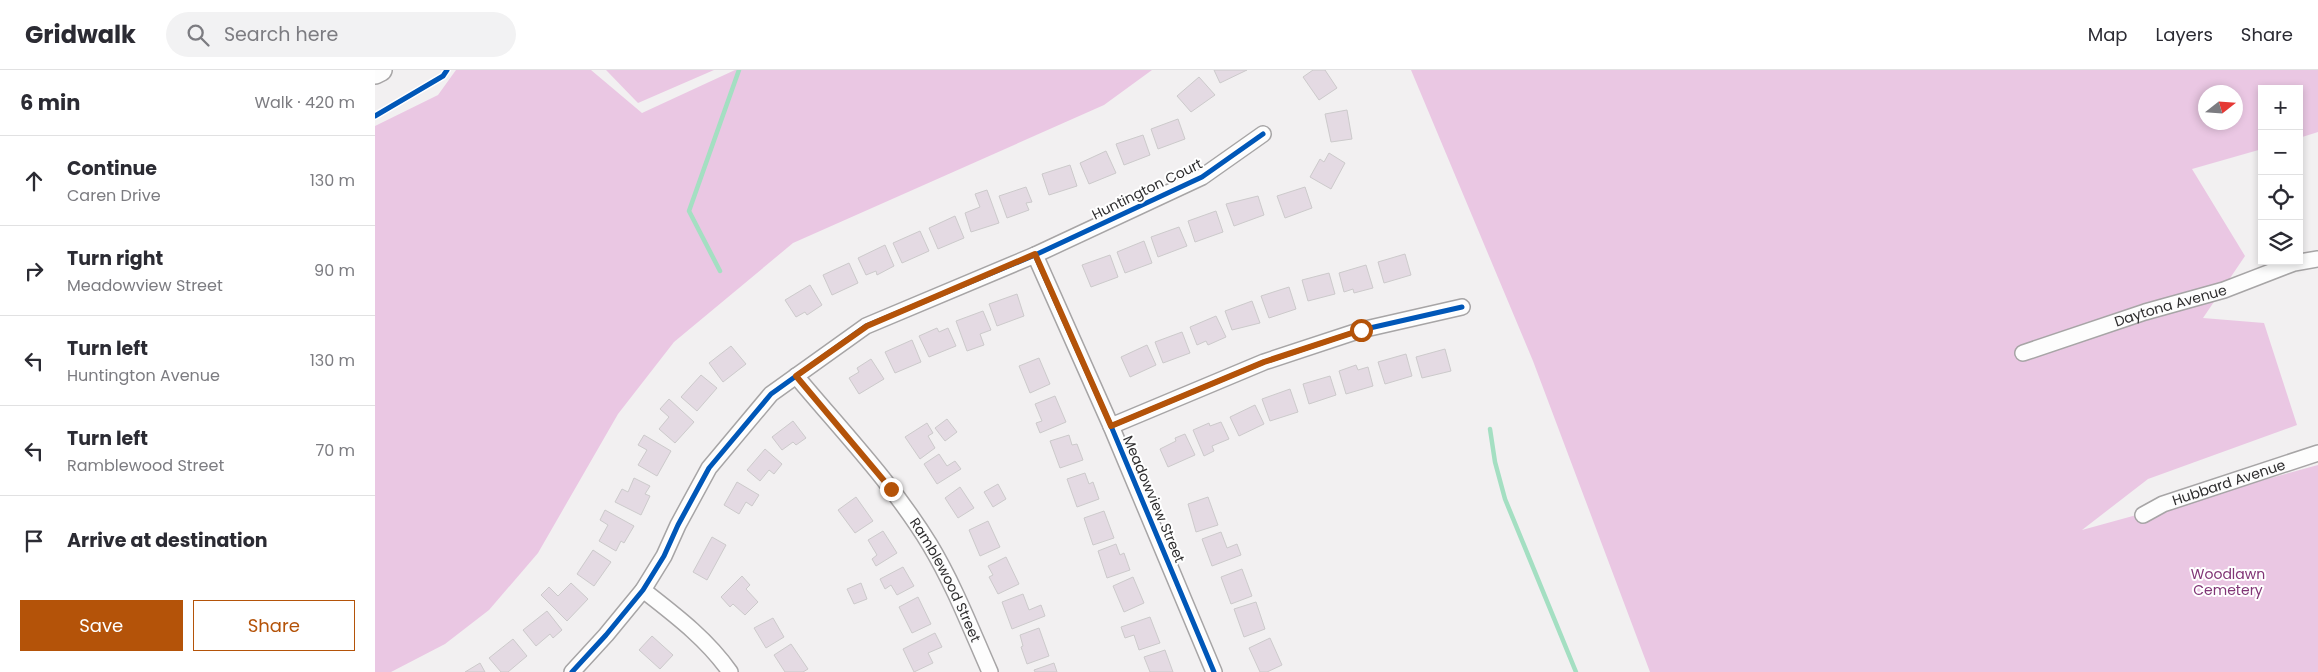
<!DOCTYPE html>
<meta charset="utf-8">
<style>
body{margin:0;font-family:Poppins,sans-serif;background:#f2f2f3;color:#2b2b33}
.controls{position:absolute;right:15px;top:15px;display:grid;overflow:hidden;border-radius:0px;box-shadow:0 2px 8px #0003}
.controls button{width:45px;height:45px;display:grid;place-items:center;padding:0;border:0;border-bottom:1px solid #e1e1e2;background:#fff;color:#2b2b33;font:25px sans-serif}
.compass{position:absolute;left:1823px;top:15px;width:45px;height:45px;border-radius:50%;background:#fff;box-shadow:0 2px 8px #0003;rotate:73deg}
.stop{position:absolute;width:15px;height:15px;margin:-11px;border:4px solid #b45309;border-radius:50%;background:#fff}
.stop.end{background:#b45309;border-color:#fff;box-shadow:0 1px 5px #0008}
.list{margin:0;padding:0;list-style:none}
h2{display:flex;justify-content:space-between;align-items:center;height:65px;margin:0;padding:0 20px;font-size:21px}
h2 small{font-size:16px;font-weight:400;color:#7c7c81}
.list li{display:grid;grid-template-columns:32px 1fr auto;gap:15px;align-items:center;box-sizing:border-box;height:90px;padding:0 20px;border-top:1px solid #e1e1e2}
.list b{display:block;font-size:19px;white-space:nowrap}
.list p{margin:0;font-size:16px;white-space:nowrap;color:#7c7c81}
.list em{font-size:16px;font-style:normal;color:#7c7c81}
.actions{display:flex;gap:10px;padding:15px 20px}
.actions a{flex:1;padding:11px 0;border:1px solid #b45309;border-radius:0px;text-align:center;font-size:18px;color:#b45309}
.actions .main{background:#b45309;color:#fff}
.icon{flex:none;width:28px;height:28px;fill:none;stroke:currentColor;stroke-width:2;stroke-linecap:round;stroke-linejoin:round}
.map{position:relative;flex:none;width:1943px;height:602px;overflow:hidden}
header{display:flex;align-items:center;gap:30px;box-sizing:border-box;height:70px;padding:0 25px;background:#fff;border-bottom:1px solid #e1e1e2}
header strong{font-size:24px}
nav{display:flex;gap:28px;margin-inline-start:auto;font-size:18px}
.search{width:350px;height:45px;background:#f2f2f3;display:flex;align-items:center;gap:12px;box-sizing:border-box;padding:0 18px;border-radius:28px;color:#7c7c81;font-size:19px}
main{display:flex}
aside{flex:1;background:#fff}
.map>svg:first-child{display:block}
.green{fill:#eac7e3;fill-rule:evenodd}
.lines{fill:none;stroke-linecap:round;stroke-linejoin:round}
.stream{stroke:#a4dfc2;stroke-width:4.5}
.building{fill:#e4dae3;stroke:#cccacb}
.minor-casing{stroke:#a7a5a6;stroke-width:18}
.secondary-casing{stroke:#a7a5a6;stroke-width:24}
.minor{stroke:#fdfdfd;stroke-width:15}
.secondary{stroke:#fdfdfd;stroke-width:21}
.cycleway-casing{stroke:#fff;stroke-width:8}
.cycleway{stroke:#0057b8;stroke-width:5}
.route{stroke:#b45309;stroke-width:6}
.labels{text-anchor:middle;stroke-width:4;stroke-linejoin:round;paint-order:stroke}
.street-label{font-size:14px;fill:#2f2e2f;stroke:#fff}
.park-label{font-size:14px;fill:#813676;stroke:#fff}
</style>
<header>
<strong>Gridwalk</strong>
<div class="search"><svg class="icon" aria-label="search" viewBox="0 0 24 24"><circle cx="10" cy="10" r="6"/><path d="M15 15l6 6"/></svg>Search here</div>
<nav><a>Map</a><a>Layers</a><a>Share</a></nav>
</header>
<main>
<aside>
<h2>6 min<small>Walk · 420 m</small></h2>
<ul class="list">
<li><svg class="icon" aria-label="ahead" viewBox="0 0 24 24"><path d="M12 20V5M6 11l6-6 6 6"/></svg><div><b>Continue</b><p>Caren Drive</p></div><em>130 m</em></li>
<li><svg class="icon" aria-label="right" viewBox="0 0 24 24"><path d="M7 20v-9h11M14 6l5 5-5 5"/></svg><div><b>Turn right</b><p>Meadowview Street</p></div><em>90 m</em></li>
<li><svg class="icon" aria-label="left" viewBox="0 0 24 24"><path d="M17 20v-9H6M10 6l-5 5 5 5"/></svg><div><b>Turn left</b><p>Huntington Avenue</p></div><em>130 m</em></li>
<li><svg class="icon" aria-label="left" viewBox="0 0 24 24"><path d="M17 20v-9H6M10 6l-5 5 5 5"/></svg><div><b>Turn left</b><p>Ramblewood Street</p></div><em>70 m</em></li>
<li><svg class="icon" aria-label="arrive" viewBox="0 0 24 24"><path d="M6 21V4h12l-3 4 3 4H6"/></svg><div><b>Arrive at destination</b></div></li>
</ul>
<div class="actions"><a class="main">Save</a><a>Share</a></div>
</aside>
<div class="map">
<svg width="1943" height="602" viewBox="0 0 1943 602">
<rect width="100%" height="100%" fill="#f2f0f1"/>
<g class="green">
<path d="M 81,0 L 216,0 L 267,43 L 360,0 L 777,0 L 729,35 L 418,173 L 299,272 L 243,344 L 163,483 L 114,540 L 70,574 L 16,602 L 0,602 L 0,56 L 63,25 Z"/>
<path d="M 231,0 L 339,0 L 263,33 Z"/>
<path d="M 1036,0 L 1943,0 L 1943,62 L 1924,68 L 1924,19 L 1887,19 L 1887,79 L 1817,99 L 1870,186 L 1828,248 L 1889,253 L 1922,355 L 1773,409 L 1707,460 L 1943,395 L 1943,602 L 1275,602 L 1158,291 ZM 1830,22 L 1860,22 L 1860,52 L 1830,52 Z"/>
</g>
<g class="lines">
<g class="stream">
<path d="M 345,201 L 314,141 L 364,0"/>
<path d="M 1115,359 L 1120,392 L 1130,429 L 1201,602"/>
</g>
</g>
<g class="building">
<path d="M 839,0 L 872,0 L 845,13 Z"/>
<path d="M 938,0 L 950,0 L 962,18 L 944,30 L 928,7 Z"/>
<path d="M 824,7 L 840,25 L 816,42 L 802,26 Z"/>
<path d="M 972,40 L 977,69 L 956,72 L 950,44 Z"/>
<path d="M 803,49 L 810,69 L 783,79 L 776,59 Z"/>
<path d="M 768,65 L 775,85 L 749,95 L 741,74 Z"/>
<path d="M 731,81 L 741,103 L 714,114 L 705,93 Z"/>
<path d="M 954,83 L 970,93 L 956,119 L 935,107 L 945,89 L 949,92 Z"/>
<path d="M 695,95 L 702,116 L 674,125 L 667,104 Z"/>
<path d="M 651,117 L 657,132 L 651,133 L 654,140 L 632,148 L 624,126 Z"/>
<path d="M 930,117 L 937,138 L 910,148 L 902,126 Z"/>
<path d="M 612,120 L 624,153 L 596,162 L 590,143 L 605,137 L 600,124 Z"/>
<path d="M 883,126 L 889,145 L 859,156 L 851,134 Z"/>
<path d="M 841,141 L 848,162 L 820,172 L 813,151 Z"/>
<path d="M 580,146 L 589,168 L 563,179 L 554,158 Z"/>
<path d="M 804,157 L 812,176 L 783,187 L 776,167 Z"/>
<path d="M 545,161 L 554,181 L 527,193 L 518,173 Z"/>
<path d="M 769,171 L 777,193 L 750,203 L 742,182 Z"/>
<path d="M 510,175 L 519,196 L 502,205 L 501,201 L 491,205 L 483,188 Z"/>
<path d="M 1030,184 L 1036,205 L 1009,213 L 1003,192 Z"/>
<path d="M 735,185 L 743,207 L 716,217 L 707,195 Z"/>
<path d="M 474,193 L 483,213 L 457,225 L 448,205 Z"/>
<path d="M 991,195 L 998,218 L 979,223 L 978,219 L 969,222 L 964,203 Z"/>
<path d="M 954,203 L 960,224 L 933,231 L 927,210 Z"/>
<path d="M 435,215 L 447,235 L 432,245 L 430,242 L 421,247 L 410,230 Z"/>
<path d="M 914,217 L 921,239 L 894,248 L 886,226 Z"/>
<path d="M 642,224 L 649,246 L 622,256 L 614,234 Z"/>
<path d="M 877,231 L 885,253 L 857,260 L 850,241 Z"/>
<path d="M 608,241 L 616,260 L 605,264 L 609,275 L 592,281 L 581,251 Z"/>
<path d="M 841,246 L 851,267 L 833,275 L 831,271 L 822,275 L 815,257 Z"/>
<path d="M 562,258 L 564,262 L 573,258 L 581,276 L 554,287 L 544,266 Z"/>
<path d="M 807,262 L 815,283 L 788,293 L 780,272 Z"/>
<path d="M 537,270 L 546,292 L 520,303 L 510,282 Z"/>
<path d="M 772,275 L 781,295 L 755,307 L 746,287 Z"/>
<path d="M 356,276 L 371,294 L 348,312 L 334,293 Z"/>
<path d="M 1070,279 L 1076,301 L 1047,308 L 1041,287 Z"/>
<path d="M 1031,284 L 1037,306 L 1010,314 L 1003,292 Z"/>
<path d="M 664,288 L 675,314 L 655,323 L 644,296 Z"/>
<path d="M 496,289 L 509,309 L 484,324 L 474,308 L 484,302 L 482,298 Z"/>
<path d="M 981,295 L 983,300 L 993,297 L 998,316 L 971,324 L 964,301 Z"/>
<path d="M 326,305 L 342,318 L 322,341 L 306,327 Z"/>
<path d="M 955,306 L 961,325 L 934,334 L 928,314 Z"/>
<path d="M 915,319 L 923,342 L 895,351 L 887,329 Z"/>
<path d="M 680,326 L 691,352 L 665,363 L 661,353 L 667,351 L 660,334 Z"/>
<path d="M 294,329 L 319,352 L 300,373 L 284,359 L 294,347 L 285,339 Z"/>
<path d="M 880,335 L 889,354 L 864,366 L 855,347 Z"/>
<path d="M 572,349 L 582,362 L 570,371 L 560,358 Z"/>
<path d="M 418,351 L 431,368 L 421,375 L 418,372 L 407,380 L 397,367 Z"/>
<path d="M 846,352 L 854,369 L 837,376 L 839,381 L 829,386 L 818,360 L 834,353 L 835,356 Z"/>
<path d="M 552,353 L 558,363 L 553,366 L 560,378 L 545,389 L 530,367 Z"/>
<path d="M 810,364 L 820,385 L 793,397 L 785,379 L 801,371 L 800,368 Z"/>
<path d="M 269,365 L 296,381 L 282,406 L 263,395 L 272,380 L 263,375 Z"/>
<path d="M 694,365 L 697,375 L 702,374 L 708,390 L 685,398 L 675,371 Z"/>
<path d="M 390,379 L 407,394 L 399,404 L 394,400 L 385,411 L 372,400 Z"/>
<path d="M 564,384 L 572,396 L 580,391 L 586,399 L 562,414 L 549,394 Z"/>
<path d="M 710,403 L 714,414 L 718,412 L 724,429 L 702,437 L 692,409 Z"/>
<path d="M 259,408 L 275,416 L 270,424 L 275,426 L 266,445 L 240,432 L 247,419 L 253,422 Z"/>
<path d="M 362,412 L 384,425 L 377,436 L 371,432 L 364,444 L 349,435 Z"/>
<path d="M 623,414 L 631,429 L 618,437 L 609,422 Z"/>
<path d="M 585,417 L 599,438 L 583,448 L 570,428 Z"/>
<path d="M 481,427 L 498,451 L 480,463 L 463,440 Z"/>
<path d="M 833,427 L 843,455 L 821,462 L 813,434 Z"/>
<path d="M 230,440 L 259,456 L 249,473 L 246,471 L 241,481 L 224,471 L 233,455 L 225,450 Z"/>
<path d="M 729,441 L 739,468 L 718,475 L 709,448 Z"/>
<path d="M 613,451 L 625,477 L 605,486 L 594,460 Z"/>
<path d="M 508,461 L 522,483 L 501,496 L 497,489 L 502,485 L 493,470 Z"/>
<path d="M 846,462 L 852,478 L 862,474 L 866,485 L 837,496 L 827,469 Z"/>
<path d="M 337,467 L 351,475 L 332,510 L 318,502 Z"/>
<path d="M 741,474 L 745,485 L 749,483 L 755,500 L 732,508 L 723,481 Z"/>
<path d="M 218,480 L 236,492 L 219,516 L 202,504 Z"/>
<path d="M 631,487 L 644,514 L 623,524 L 614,507 L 618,505 L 613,496 Z"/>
<path d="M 528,497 L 539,516 L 522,525 L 516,515 L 510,519 L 505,509 Z"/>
<path d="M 867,499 L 877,526 L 856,534 L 846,507 Z"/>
<path d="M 367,506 L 375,515 L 371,519 L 383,532 L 370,545 L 358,534 L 355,537 L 346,527 Z"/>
<path d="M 758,507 L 769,533 L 749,542 L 738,516 Z"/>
<path d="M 196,513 L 213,529 L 192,551 L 166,525 L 174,517 L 183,526 Z"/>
<path d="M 486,513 L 492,529 L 479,534 L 472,519 Z"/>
<path d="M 648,524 L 654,540 L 666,535 L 670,546 L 637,559 L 627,532 Z"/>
<path d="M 543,527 L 556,554 L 537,563 L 524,537 Z"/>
<path d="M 881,532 L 890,559 L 869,567 L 859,539 Z"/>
<path d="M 172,541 L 187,560 L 178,568 L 175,564 L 161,576 L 148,560 Z"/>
<path d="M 775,547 L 785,573 L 764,580 L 759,565 L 750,568 L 746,557 Z"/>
<path d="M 398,548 L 409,567 L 391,578 L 379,558 Z"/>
<path d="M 664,558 L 674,586 L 652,594 L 646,577 L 648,576 L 645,565 Z"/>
<path d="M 560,563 L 567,577 L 553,583 L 558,593 L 539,602 L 528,579 Z"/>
<path d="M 277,566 L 298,585 L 285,599 L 264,580 Z"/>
<path d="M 895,568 L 907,595 L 892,602 L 885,602 L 874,578 Z"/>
<path d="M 138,569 L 152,586 L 133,602 L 126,602 L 114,588 Z"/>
<path d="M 416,574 L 433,599 L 428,602 L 410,602 L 399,585 Z"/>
<path d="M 790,580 L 798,602 L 775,602 L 769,587 Z"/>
<path d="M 105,593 L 110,602 L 90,602 Z"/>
<path d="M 679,593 L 682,602 L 660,602 L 659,600 Z"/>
</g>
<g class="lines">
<g class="minor-casing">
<g id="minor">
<path d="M 660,185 L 736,356 L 839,602"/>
<path id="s1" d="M 1648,283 L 1770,242 L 1849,220 L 1919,193 L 1943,189"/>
<path id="s2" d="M 421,306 C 467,361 518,414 555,475 C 579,515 596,559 615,602"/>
<path d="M 736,356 L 889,292 L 986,260 L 1087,237"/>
<path id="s3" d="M 1768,445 L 1788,434 L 1943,383"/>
<path d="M 268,520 C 300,545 332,569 355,602"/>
<path d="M 197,602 L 231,565 L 268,520 L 289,486 L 303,455 L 334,398 L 396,324 L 491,256 L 660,185 L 827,107 L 888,64"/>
</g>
</g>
<g class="secondary-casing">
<path id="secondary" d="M 0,3 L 6,0"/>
</g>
<use href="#minor" class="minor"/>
<use href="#secondary" class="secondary"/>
<g class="cycleway-casing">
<g id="cycleway">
<path d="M 0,46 L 68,6 L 72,0"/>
<path d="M 660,185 L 736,356 L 839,602"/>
<path d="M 736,356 L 889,292 L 986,260 L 1087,237"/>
<path d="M 197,602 L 231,565 L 268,520 L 289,486 L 303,455 L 334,398 L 396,324 L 491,256 L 660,185 L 827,107 L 888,64"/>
</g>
</g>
<use href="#cycleway" class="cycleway"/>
</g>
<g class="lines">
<path class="route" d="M 516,419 L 421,306 L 492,256 L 660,184 L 736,356 L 889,292 L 986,260"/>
</g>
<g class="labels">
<g class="street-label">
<text transform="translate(772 119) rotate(-26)" y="5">Huntington Court</text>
<text dy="5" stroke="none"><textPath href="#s1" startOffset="155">Daytona Avenue</textPath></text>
<text dy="5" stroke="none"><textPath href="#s3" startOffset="92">Hubbard Avenue</textPath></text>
<text transform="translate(779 429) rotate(67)" y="5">Meadowview Street</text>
<text dy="5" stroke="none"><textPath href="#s2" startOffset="254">Ramblewood Street</textPath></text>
</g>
<g class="park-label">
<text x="1853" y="509">Woodlawn<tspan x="1853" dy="16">Cemetery</tspan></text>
</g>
</g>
</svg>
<div class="controls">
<button>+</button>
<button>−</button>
<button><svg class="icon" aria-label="locate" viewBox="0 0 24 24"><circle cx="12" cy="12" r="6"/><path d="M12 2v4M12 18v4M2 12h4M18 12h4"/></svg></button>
<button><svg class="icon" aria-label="layers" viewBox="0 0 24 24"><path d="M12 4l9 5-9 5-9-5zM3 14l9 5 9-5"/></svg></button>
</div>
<svg class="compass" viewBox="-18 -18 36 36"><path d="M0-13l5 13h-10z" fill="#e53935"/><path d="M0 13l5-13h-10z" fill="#7c7c81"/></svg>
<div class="stop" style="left:986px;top:260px"></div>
<div class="stop end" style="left:516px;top:419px"></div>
</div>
</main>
